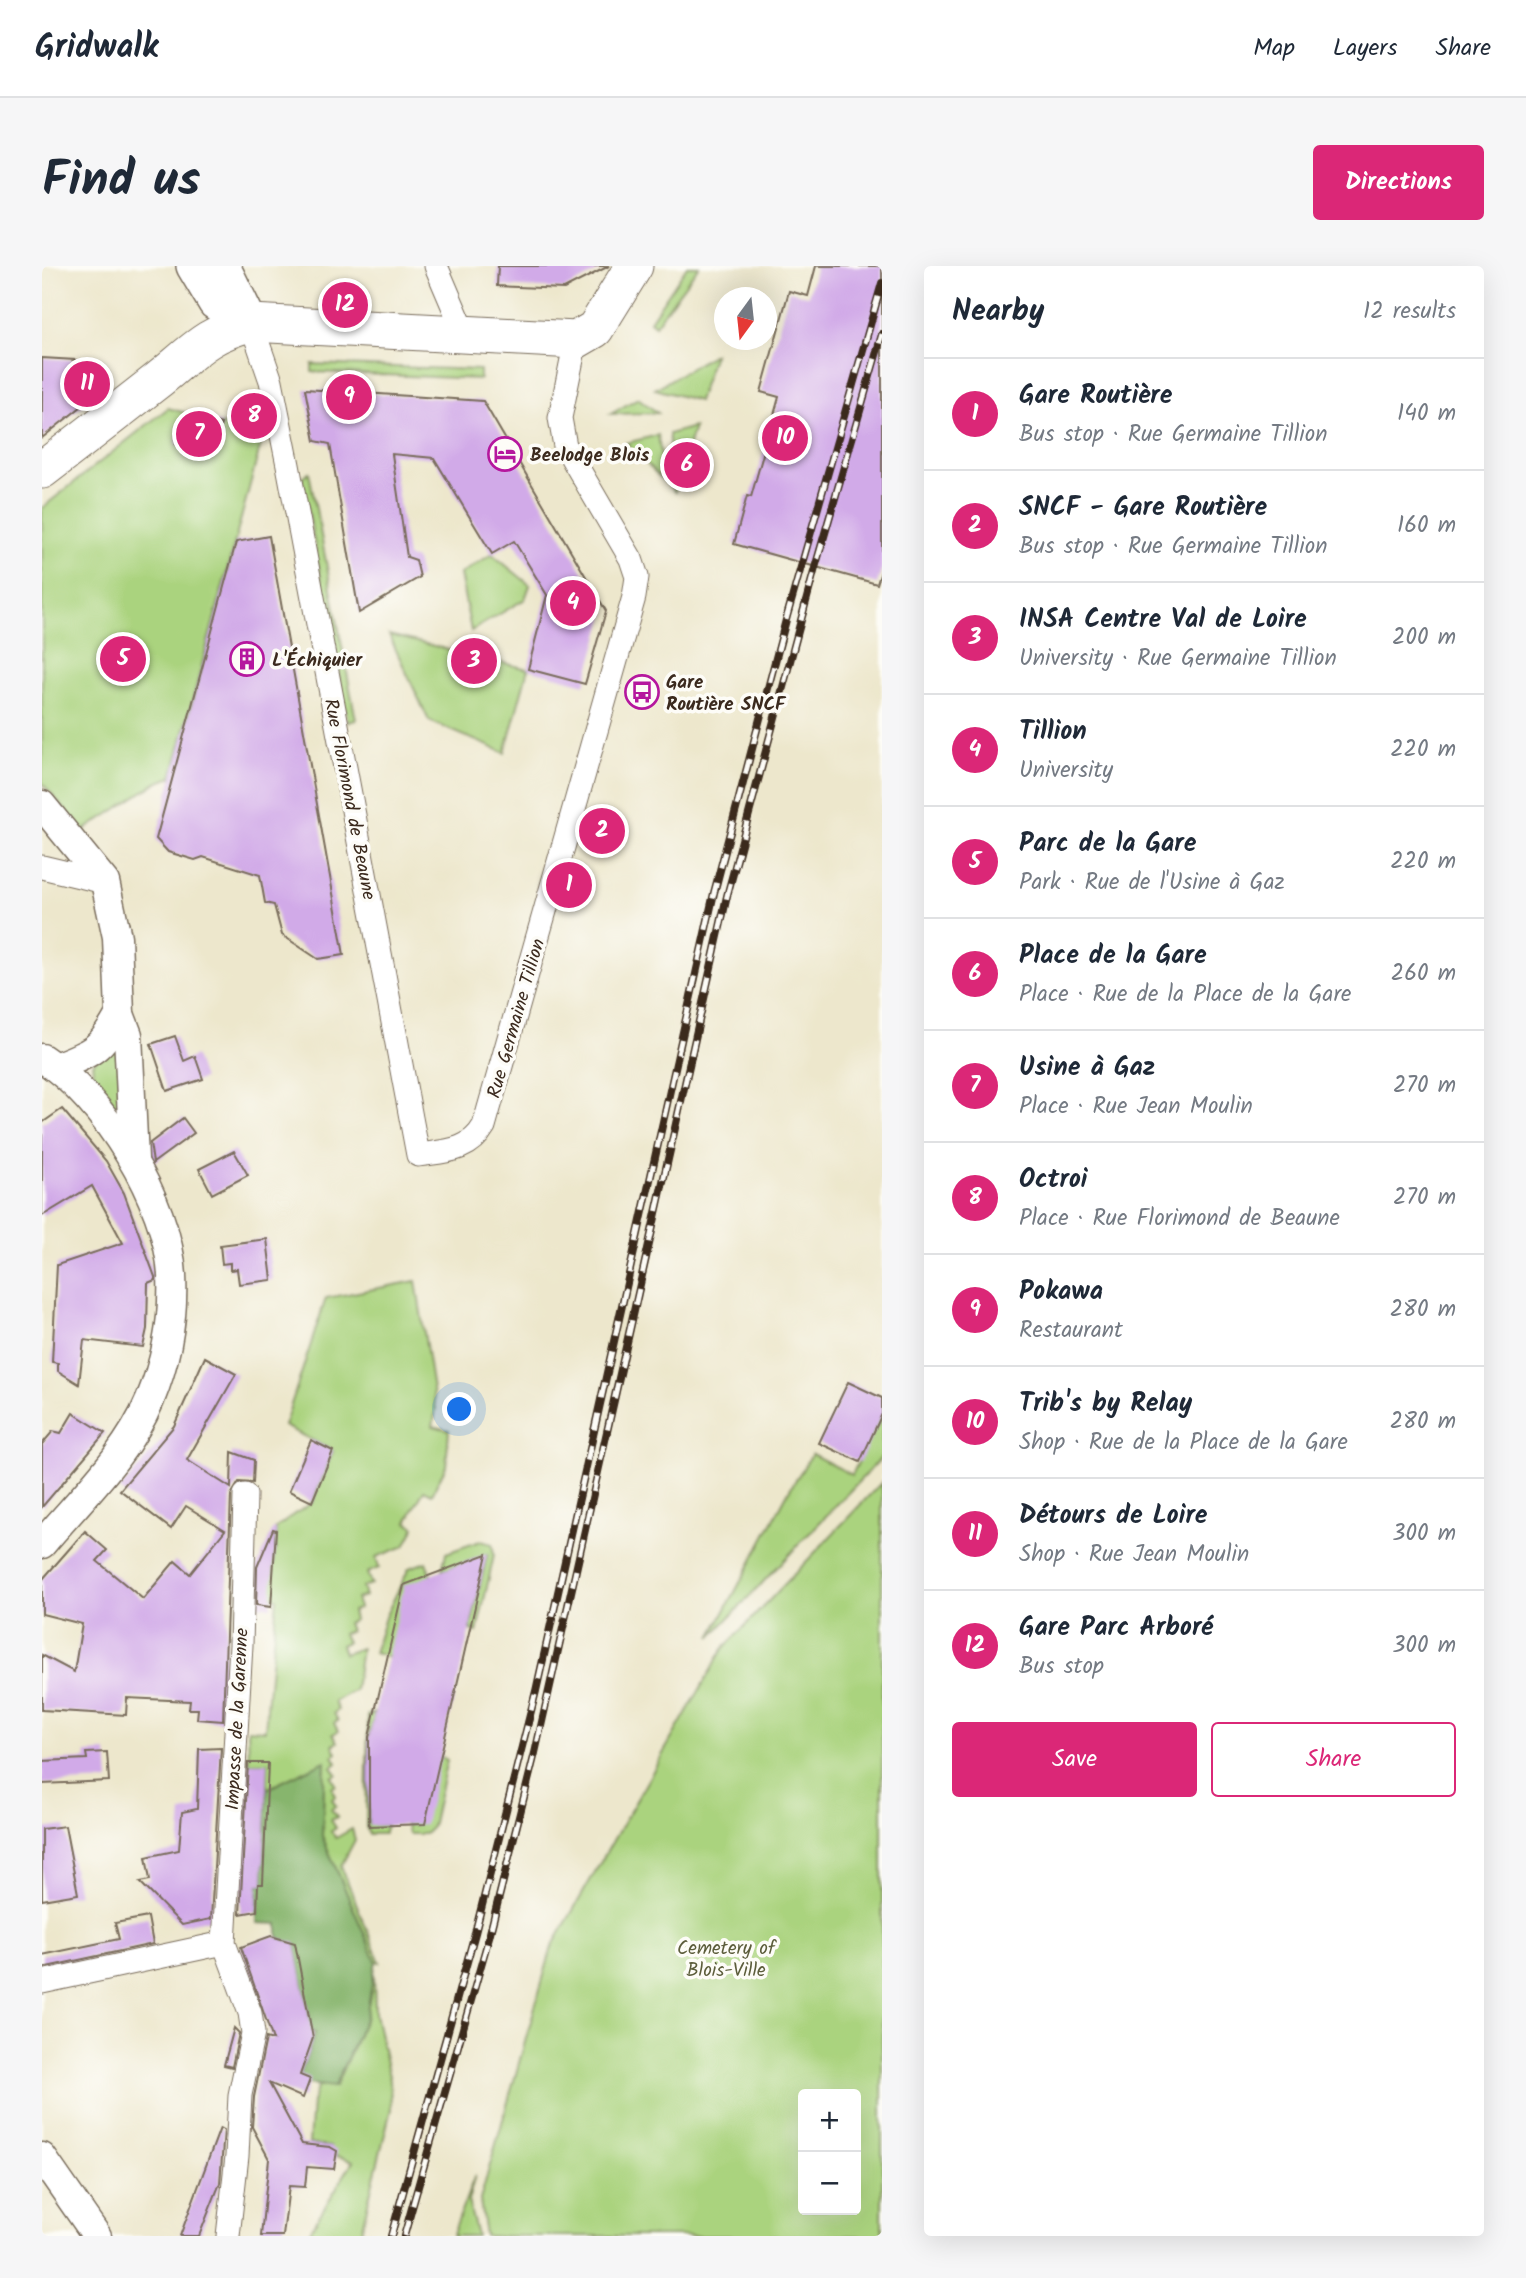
<!DOCTYPE html>
<meta charset="utf-8">
<style>
body{margin:0;font-family:Kalam,sans-serif;background:#f6f6f7;color:#1f2937}
.controls{position:absolute;right:21px;bottom:21px;display:grid;overflow:hidden;border-radius:7px;box-shadow:0 7px 28px #0002}
.controls button{width:63px;height:63px;display:grid;place-items:center;padding:0;border:0;border-bottom:2px solid #e0e1e3;background:#fff;color:#1f2937;font:35px sans-serif}
.compass{position:absolute;left:672px;top:21px;width:63px;height:63px;border-radius:50%;background:#fff;box-shadow:0 7px 28px #0002;rotate:195deg}
.you{position:absolute;left:418px;top:1144px;width:24px;height:24px;margin:-18px;border:5px solid #fff;border-radius:50%;background:#1a73e8;box-shadow:0 0 0 10px #1a73e833}
.badge{display:grid;place-items:center;width:46px;height:46px;border-radius:50%;background:#db2777;color:#fff;font-size:23px;font-weight:700}
.pin{position:absolute;translate:-50% -50%;border:4px solid #fff;box-shadow:0 2px 7px #0006}
.list{margin:0;padding:0;list-style:none}
h2{display:flex;justify-content:space-between;align-items:center;height:91px;margin:0;padding:0 28px;font-size:30px}
h2 small{font-size:23px;font-weight:400;color:#747a83}
.list li{display:grid;grid-template-columns:46px 1fr auto;gap:21px;align-items:center;box-sizing:border-box;height:112px;padding:0 28px;border-top:2px solid #e0e1e3}
.list b{display:block;font-size:26px;white-space:nowrap}
.list p{margin:0;font-size:23px;white-space:nowrap;color:#747a83}
.list em{font-size:23px;font-style:normal;color:#747a83}
.actions{display:flex;gap:14px;padding:21px 28px}
.actions a{flex:1;padding:16px 0;border:2px solid #db2777;border-radius:7px;text-align:center;font-size:24px;color:#db2777}
.actions .main{background:#db2777;color:#fff}
.map{position:relative;flex:none;width:840px;height:1970px;overflow:hidden;border-radius:7px}
header{display:flex;align-items:center;gap:42px;box-sizing:border-box;height:98px;padding:0 35px;background:#fff;border-bottom:2px solid #e0e1e3}
header strong{font-size:33px}
nav{display:flex;gap:38px;margin-inline-start:auto;font-size:24px}
.intro{display:flex;align-items:center;justify-content:space-between;box-sizing:border-box;height:168px;padding:0 42px}
h1{margin:0;font-size:49px}
.button{padding:18px 32px;border-radius:7px;background:#db2777;color:#fff;font-size:24px;font-weight:700}
main{display:flex;gap:42px;padding:0 42px}
aside{flex:1;background:#fff;border-radius:7px;box-shadow:0 7px 28px #0002}
.map>svg:first-child{display:block}
.green{fill:#aad37e;stroke:#727e4e;stroke-width:2;fill-rule:evenodd}
.forest{fill:#87b56d;stroke:#617046;stroke-width:2}
.building{fill:#d1aae8}
.lines{fill:none;stroke-linecap:round;stroke-linejoin:round}
.minor-casing{stroke:#796c5b;stroke-width:25}
.tertiary-casing{stroke:#796c5b;stroke-width:31}
.secondary-casing{stroke:#796c5b;stroke-width:36}
.primary-casing{stroke:#796c5b;stroke-width:39}
.minor{stroke:#fff;stroke-width:23}
.tertiary{stroke:#fff;stroke-width:28}
.secondary{stroke:#fff;stroke-width:33}
.primary{stroke:#fff;stroke-width:37}
.rail-casing{stroke:#3b2a1e;stroke-width:8}
.rail{stroke:#fdfcf7;stroke-width:5;stroke-dasharray:16;stroke-linecap:butt}
.labels{text-anchor:middle;stroke-width:7;stroke-linejoin:round;paint-order:stroke}
.poi-label{font-size:19px;font-weight:bold;fill:#3b2a1e;stroke:#fdfcf7;text-anchor:start}
.street-label{font-size:19px;fill:#3b2a1e;stroke:#fdfcf7}
.park-label{font-size:19px;fill:#5c5d3b;stroke:#fdfcf7}
</style>
<header>
<strong>Gridwalk</strong>
<nav><a>Map</a><a>Layers</a><a>Share</a></nav>
</header>
<div class="intro"><h1>Find us</h1><a class="button">Directions</a></div>
<main>
<div class="map">
<svg width="840" height="1970" viewBox="0 0 840 1970">
<rect width="100%" height="100%" fill="#fdfcf7"/>
<filter id="ink" filterUnits="userSpaceOnUse"><feTurbulence type="fractalNoise" baseFrequency=".0143" numOctaves="2"/><feDisplacementMap in="SourceGraphic" scale="14" xChannelSelector="R" yChannelSelector="G"/><feConvolveMatrix kernelMatrix="1 2 1 2 8 2 1 2 1" color-interpolation-filters="sRGB"/></filter>
<filter id="wash" filterUnits="userSpaceOnUse"><feTurbulence type="fractalNoise" baseFrequency=".00686" numOctaves="4" result="noise"/><feDisplacementMap in="SourceGraphic" scale="28" xChannelSelector="R" yChannelSelector="G"/><feGaussianBlur stdDeviation="1.57" result="paint"/><feColorMatrix in="noise" values="0 0 0 0 0 0 0 0 0 0 0 0 0 0 0 0 0 1.4 0 .05"/><feComposite in="paint" operator="in"/></filter>
<g filter="url(#wash)">
<rect width="100%" height="100%" fill="#ede7cc"/>
<g class="green">
<path d="M 645,0 L 657,0 L 613,59 L 608,55 Z"/>
<path d="M 672,88 L 656,135 L 613,123 Z"/>
<path d="M 270,98 L 438,104 L 438,113 L 270,106 Z"/>
<path d="M 596,132 L 616,147 L 569,148 Z"/>
<path d="M 126,142 L 144,147 L 134,177 L 170,189 L 179,158 L 221,170 L 130,511 L 114,517 L 41,565 L 0,517 L 0,242 Z"/>
<path d="M 652,161 L 633,226 L 584,177 L 616,169 L 620,196 L 627,195 L 627,168 Z"/>
<path d="M 267,206 L 314,454 L 306,456 L 260,211 Z"/>
<path d="M 450,288 L 488,319 L 483,333 L 429,365 L 418,308 Z"/>
<path d="M 347,369 L 486,403 L 463,487 L 387,455 Z"/>
<path d="M 78,769 L 81,840 L 73,840 L 53,817 L 50,798 Z"/>
<path d="M 374,1015 L 394,1143 L 391,1160 L 407,1164 L 404,1200 L 390,1228 L 382,1224 L 365,1256 L 373,1261 L 363,1280 L 334,1291 L 337,1302 L 325,1307 L 329,1318 L 320,1321 L 323,1330 L 314,1333 L 317,1342 L 310,1345 L 312,1354 L 305,1357 L 308,1365 L 301,1368 L 305,1376 L 299,1379 L 302,1388 L 319,1382 L 313,1424 L 292,1436 L 296,1444 L 292,1447 L 296,1455 L 292,1457 L 296,1465 L 291,1468 L 296,1476 L 291,1479 L 295,1487 L 291,1490 L 295,1497 L 290,1501 L 295,1508 L 290,1511 L 294,1519 L 290,1522 L 294,1530 L 290,1533 L 294,1540 L 289,1543 L 295,1551 L 289,1554 L 294,1562 L 289,1565 L 294,1572 L 310,1563 L 313,1574 L 299,1600 L 338,1696 L 334,1695 L 280,1570 L 283,1496 L 225,1523 L 226,1497 L 207,1497 L 206,1463 L 223,1464 L 235,1332 L 222,1329 L 231,1308 L 234,1262 L 270,1236 L 291,1185 L 242,1160 L 284,1032 Z"/>
<path d="M 840,1148 L 840,1191 L 669,1371 L 748,1223 L 770,1188 L 810,1209 Z"/>
<path d="M 840,1216 L 840,1970 L 443,1970 L 438,1934 L 510,1681 L 681,1383 ZM 761,1828 L 814,1828 L 814,1944 L 761,1944 Z"/>
<path d="M 438,1275 L 450,1278 L 452,1289 L 435,1366 L 428,1364 L 445,1289 L 400,1305 L 404,1287 Z"/>
<path d="M 384,1296 L 389,1309 L 346,1391 L 332,1387 L 343,1351 L 367,1302 Z"/>
<path d="M 333,1447 L 327,1471 L 327,1559 L 345,1559 L 342,1568 L 327,1568 L 324,1561 L 326,1449 Z"/>
<path d="M 398,1490 L 405,1494 L 390,1561 L 383,1568 L 366,1568 L 364,1559 Z"/>
<path d="M 332,1706 L 333,1748 L 348,1815 L 349,1843 L 321,1957 L 318,1970 L 265,1970 L 311,1895 L 294,1890 L 288,1881 L 267,1878 L 270,1836 L 276,1820 L 293,1821 L 324,1751 Z"/>
<path d="M 433,1909 L 426,1935 L 435,1970 L 410,1970 Z"/>
</g>
<path class="forest" d="M 283,1495 L 280,1570 L 334,1695 L 324,1751 L 292,1821 L 266,1818 L 258,1809 L 273,1767 L 246,1758 L 267,1752 L 253,1678 L 236,1672 L 236,1658 L 215,1657 L 216,1618 L 221,1618 L 225,1523 Z"/>
<g id="blocks">
<g class="building">
<path d="M 456,0 L 567,0 L 522,23 L 455,20 Z"/>
<path d="M 774,0 L 840,0 L 840,302 L 835,318 L 692,278 L 705,230 L 709,231 L 737,131 L 719,126 L 747,25 L 766,30 Z"/>
<path d="M 0,92 L 34,94 L 60,124 L 0,172 Z"/>
<path d="M 263,123 L 441,135 L 564,345 L 543,418 L 486,403 L 505,329 L 472,275 L 450,288 L 392,192 L 350,188 L 365,291 L 374,294 L 378,311 L 317,347 L 288,178 L 273,175 Z"/>
<path d="M 144,147 L 179,158 L 170,189 L 134,178 Z"/>
<path d="M 227,270 L 302,689 L 276,693 L 240,669 L 232,639 L 223,637 L 218,609 L 161,591 L 153,594 L 126,586 L 114,573 L 194,276 Z"/>
<path d="M 133,770 L 142,795 L 153,790 L 161,813 L 125,825 L 109,778 Z"/>
<path d="M 20,843 L 64,895 L 82,927 L 113,1011 L 113,1014 L 106,1017 L 105,1063 L 101,1081 L 42,1074 L 37,1118 L 16,1105 L 16,1097 L 10,1096 L 15,999 L 81,977 L 50,920 L 0,950 L 0,857 Z"/>
<path d="M 141,852 L 152,867 L 111,897 L 108,877 Z"/>
<path d="M 192,885 L 206,909 L 170,928 L 157,903 Z"/>
<path d="M 225,973 L 230,1014 L 197,1018 L 195,1003 L 188,1004 L 188,997 L 180,998 L 178,979 Z"/>
<path d="M 163,1091 L 194,1108 L 145,1194 L 189,1222 L 190,1186 L 212,1194 L 211,1217 L 197,1216 L 189,1229 L 181,1455 L 155,1453 L 156,1443 L 147,1443 L 148,1435 L 85,1432 L 84,1449 L 0,1444 L 0,1389 L 32,1406 L 40,1358 L 0,1348 L 0,1314 L 43,1265 L 65,1284 L 55,1295 L 101,1333 L 133,1295 L 148,1308 L 183,1264 L 144,1240 L 129,1263 L 78,1224 L 132,1160 Z"/>
<path d="M 806,1116 L 840,1132 L 840,1148 L 818,1196 L 777,1177 Z"/>
<path d="M 31,1147 L 63,1167 L 0,1241 L 0,1178 L 11,1165 L 19,1167 Z"/>
<path d="M 269,1174 L 291,1185 L 270,1236 L 247,1225 Z"/>
<path d="M 231,1263 L 234,1264 L 229,1341 L 214,1339 L 215,1301 Z"/>
<path d="M 445,1288 L 383,1558 L 327,1560 L 327,1471 L 362,1319 Z"/>
<path d="M 179,1482 L 169,1653 L 140,1659 L 98,1616 L 108,1614 L 104,1591 L 137,1584 L 140,1546 L 155,1543 L 157,1483 Z"/>
<path d="M 65,1486 L 67,1515 L 0,1518 L 0,1495 L 45,1493 L 44,1487 Z"/>
<path d="M 206,1497 L 226,1497 L 221,1618 L 216,1618 L 215,1645 L 198,1648 Z"/>
<path d="M 23,1560 L 36,1628 L 0,1634 L 0,1563 Z"/>
<path d="M 106,1651 L 111,1678 L 0,1702 L 0,1689 L 77,1673 L 73,1657 Z"/>
<path d="M 229,1670 L 253,1677 L 271,1772 L 258,1809 L 268,1813 L 261,1832 L 227,1817 L 260,1878 L 288,1881 L 295,1885 L 292,1903 L 265,1901 L 263,1921 L 247,1920 L 241,1970 L 219,1970 L 227,1893 L 210,1861 L 212,1831 L 224,1772 L 231,1774 L 199,1681 Z"/>
<path d="M 192,1762 L 197,1767 L 190,1801 L 182,1799 Z"/>
<path d="M 178,1862 L 182,1864 L 178,1917 L 157,1970 L 138,1970 Z"/>
</g>
</g>
</g>
<g filter="url(#ink)">
<use href="#blocks" fill-opacity="0" stroke="#796c5b" stroke-width="2"/>
<g class="lines">
<g class="minor-casing">
<g id="minor">
<path d="M 394,0 L 423,68"/>
<path d="M 209,57 L 229,115 L 246,199 L 376,889 C 404,885 427,886 442,860 L 592,331 L 595,311 L 589,293 L 523,180 L 518,152 L 534,74"/>
<path d="M 0,601 L 63,616"/>
<path d="M 0,1716 L 182,1677"/>
<path d="M 186,1970 L 195,1890 L 198,1829 L 211,1767 L 208,1747 L 182,1677 L 199,1379 L 203,1229"/>
</g>
</g>
<g class="tertiary-casing">
<g id="tertiary">
<path d="M 0,539 L 63,616 L 75,671 L 78,748 L 86,769 L 92,893"/>
<path d="M 0,792 C 62,832 126,935 130,1009 C 132,1051 124,1095 108,1134 C 86,1188 37,1234 0,1278"/>
<path d="M 13,801 C 50,787 59,784 78,748"/>
<path d="M 0,1891 L 55,1970"/>
</g>
</g>
<g class="secondary-casing">
<g id="secondary">
<path d="M 151,0 L 173,37 L 209,57"/>
<path d="M 181,0 L 209,57"/>
</g>
</g>
<g class="primary-casing">
<path id="primary" d="M 0,204 C 37,176 74,147 111,118 C 148,90 161,68 209,57 L 534,74 L 553,63 L 592,0"/>
</g>
<use href="#minor" class="minor"/>
<use href="#tertiary" class="tertiary"/>
<use href="#secondary" class="secondary"/>
<use href="#primary" class="primary"/>
<g class="rail-casing">
<g id="rail">
<path d="M 349,1970 L 433,1667 L 494,1425 L 672,627 L 745,350 L 840,17"/>
<path d="M 362,1970 L 447,1671 L 493,1487 L 685,630 L 773,302 L 840,68"/>
</g>
</g>
<use href="#rail" class="rail"/>
</g>
</g>
<defs>
<g id="hotel-ring" transform="scale(1.75)"><circle r="9.5" fill="#fdfcf7" stroke="#b5179e" stroke-width="1.5"/><path d="M-6-4.5h1.5V1H6V5H4.5V3h-9V5H-6ZM-4 0a1.8 1.8 0 1 1 3.6 0ZM.5 0V-2.5h3Q6-2.5 6 0Z" fill="#b5179e"/></g>
<g id="building-ring" transform="scale(1.75)"><circle r="9.5" fill="#fdfcf7" stroke="#b5179e" stroke-width="1.5"/><path d="M-4-6H4V6H1V3H-1V6H-4ZM-2.5-4.3h1.7v1.8h-1.7ZM.8-4.3h1.7v1.8H.8ZM-2.5-1h1.7V.8h-1.7ZM.8-1h1.7V.8H.8Z" fill="#b5179e"/></g>
<g id="bus-ring" transform="scale(1.75)"><circle r="9.5" fill="#fdfcf7" stroke="#b5179e" stroke-width="1.5"/><path d="M-5-6H5V4H4V6H2V4H-2V6H-4V4H-5ZM-3.5-4V0h7V-4ZM-3.5 1.2v1.5H-2V1.2ZM2 1.2v1.5H3.5V1.2Z" fill="#b5179e"/></g>
</defs>
<g fill-rule="evenodd">
<use href="#hotel-ring" x="463" y="188"/>
<use href="#building-ring" x="205" y="393"/>
<use href="#bus-ring" x="600" y="426"/>
</g>
<g class="labels">
<g class="poi-label">
<text x="488" y="195">Beelodge Blois</text>
<text x="230" y="400">L'Échiquier</text>
<text x="624" y="422">Gare<tspan x="624" dy="22">Routière SNCF</tspan></text>
</g>
<g class="street-label">
<text transform="translate(309 533) rotate(79)" y="7">Rue Florimond de Beaune</text>
<text transform="translate(473 752) rotate(-74)" y="7">Rue Germaine Tillion</text>
<text transform="translate(194 1453) rotate(-87)" y="7">Impasse de la Garenne</text>
</g>
<g class="park-label">
<text x="684" y="1688">Cemetery of<tspan x="684" dy="22">Blois-Ville</tspan></text>
</g>
</g>
</svg>
<div class="controls">
<button>+</button>
<button>−</button>
</div>
<svg class="compass" viewBox="-18 -18 36 36"><path d="M0-13l5 13h-10z" fill="#e53935"/><path d="M0 13l5-13h-10z" fill="#747a83"/></svg>
<div class="you"></div>
<div class="pin badge" style="left:527px;top:619px">1</div>
<div class="pin badge" style="left:560px;top:565px">2</div>
<div class="pin badge" style="left:432px;top:395px">3</div>
<div class="pin badge" style="left:531px;top:337px">4</div>
<div class="pin badge" style="left:81px;top:393px">5</div>
<div class="pin badge" style="left:645px;top:199px">6</div>
<div class="pin badge" style="left:157px;top:168px">7</div>
<div class="pin badge" style="left:212px;top:150px">8</div>
<div class="pin badge" style="left:307px;top:131px">9</div>
<div class="pin badge" style="left:743px;top:172px">10</div>
<div class="pin badge" style="left:45px;top:118px">11</div>
<div class="pin badge" style="left:303px;top:39px">12</div>
</div>
<aside>
<h2>Nearby<small>12 results</small></h2>
<ul class="list">
<li><span class="badge">1</span><div><b>Gare Routière</b><p>Bus stop · Rue Germaine Tillion</p></div><em>140 m</em></li>
<li><span class="badge">2</span><div><b>SNCF - Gare Routière</b><p>Bus stop · Rue Germaine Tillion</p></div><em>160 m</em></li>
<li><span class="badge">3</span><div><b>INSA Centre Val de Loire</b><p>University · Rue Germaine Tillion</p></div><em>200 m</em></li>
<li><span class="badge">4</span><div><b>Tillion</b><p>University</p></div><em>220 m</em></li>
<li><span class="badge">5</span><div><b>Parc de la Gare</b><p>Park · Rue de l'Usine à Gaz</p></div><em>220 m</em></li>
<li><span class="badge">6</span><div><b>Place de la Gare</b><p>Place · Rue de la Place de la Gare</p></div><em>260 m</em></li>
<li><span class="badge">7</span><div><b>Usine à Gaz</b><p>Place · Rue Jean Moulin</p></div><em>270 m</em></li>
<li><span class="badge">8</span><div><b>Octroi</b><p>Place · Rue Florimond de Beaune</p></div><em>270 m</em></li>
<li><span class="badge">9</span><div><b>Pokawa</b><p>Restaurant</p></div><em>280 m</em></li>
<li><span class="badge">10</span><div><b>Trib's by Relay</b><p>Shop · Rue de la Place de la Gare</p></div><em>280 m</em></li>
<li><span class="badge">11</span><div><b>Détours de Loire</b><p>Shop · Rue Jean Moulin</p></div><em>300 m</em></li>
<li><span class="badge">12</span><div><b>Gare Parc Arboré</b><p>Bus stop</p></div><em>300 m</em></li>
</ul>
<div class="actions"><a class="main">Save</a><a>Share</a></div>
</aside>
</main>
